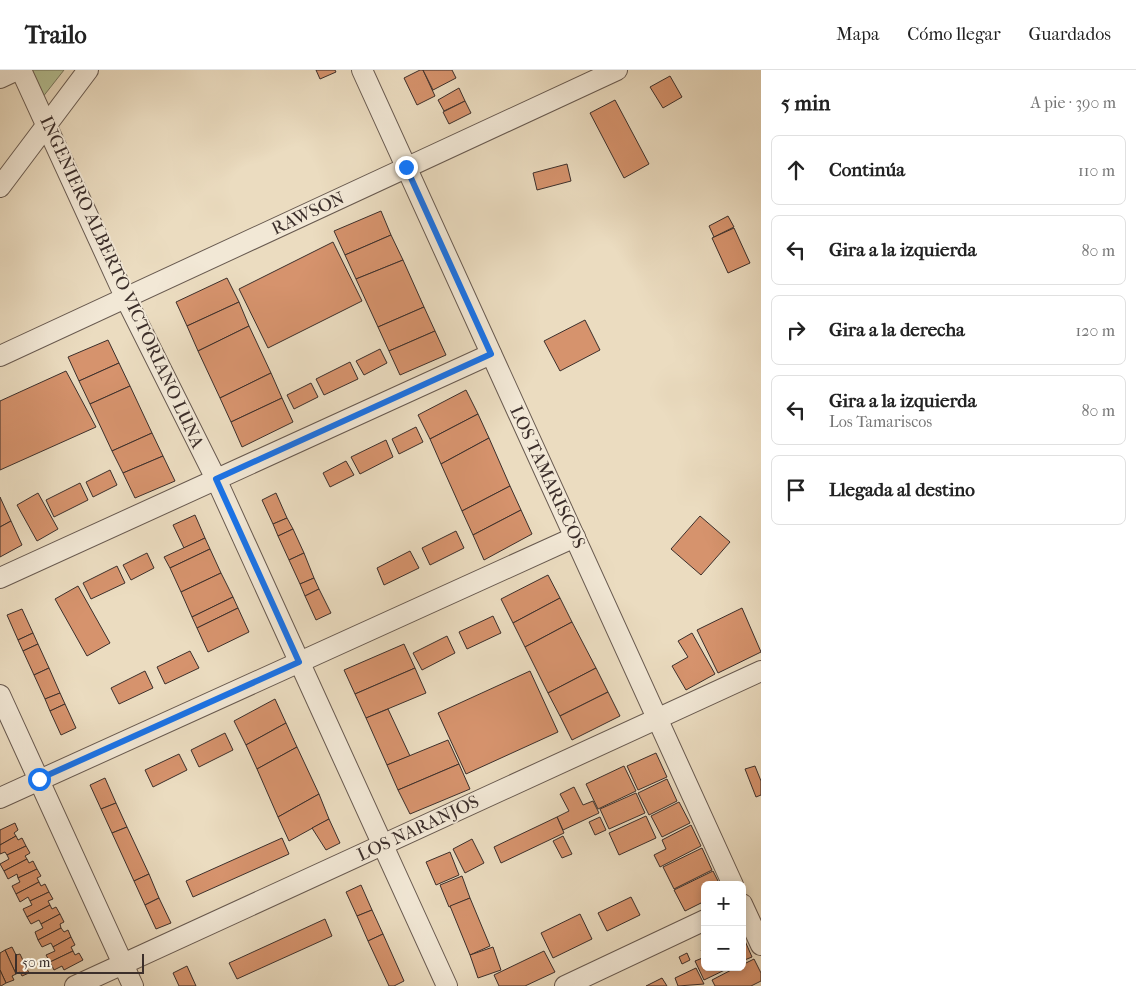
<!DOCTYPE html>
<html lang="es">
<meta charset="utf-8">
<style>
body{margin:0;font-family:"IM FELL French Canon",serif;background:#f2f2f2;color:#222}
.controls{position:absolute;right:15px;bottom:15px;display:grid;overflow:hidden;border-radius:8px;box-shadow:0 2px 8px #0003}
.controls button{width:45px;height:45px;display:grid;place-items:center;padding:0;border:0;border-bottom:1px solid #e0e0e0;background:#fff;color:#222;font:25px sans-serif}
.scale{position:absolute;left:15px;bottom:12px;width:129px;box-sizing:border-box;padding-left:5px;border:2px solid #3c2f2b;border-top:0;font-size:14px;line-height:18px;white-space:nowrap;color:#3c2f2b;-webkit-text-stroke:4px #f2e8d6;paint-order:stroke}
.stop{position:absolute;width:15px;height:15px;margin:-11px;border:4px solid #1a73e8;border-radius:50%;background:#fff}
.stop.end{background:#1a73e8;border-color:#fff;box-shadow:0 1px 5px #0008}
.list{margin:0;padding:0;list-style:none}
h2{display:flex;justify-content:space-between;align-items:center;height:65px;margin:0;padding:0 20px;font-size:21px}
h2 small{font-size:16px;font-weight:400;color:#767676}
.list li{display:grid;grid-template-columns:32px 1fr auto;gap:15px;align-items:center;box-sizing:border-box;height:70px;margin:0 10px 10px;padding:0 10px;border:1px solid #e0e0e0;border-radius:8px}
.list b{display:block;font-size:19px;white-space:nowrap}
.list p{margin:0;font-size:16px;white-space:nowrap;color:#767676}
.list em{font-size:16px;font-style:normal;color:#767676}
.icon{flex:none;width:28px;height:28px;fill:none;stroke:currentColor;stroke-width:2;stroke-linecap:round;stroke-linejoin:round}
.map{position:relative;flex:none;width:761px;height:916px;overflow:hidden}
header{display:flex;align-items:center;gap:30px;box-sizing:border-box;height:70px;padding:0 25px;background:#fff;border-bottom:1px solid #e0e0e0}
header strong{font-size:24px}
nav{display:flex;gap:28px;margin-inline-start:auto;font-size:18px}
main{display:flex}
aside{flex:1;background:#fff}
.map>svg:first-child{display:block}
.green{fill:#b5c194;stroke:#787860}
.building{fill:#d6936d;stroke:#3c2f2b}
.lines{fill:none;stroke-linecap:round;stroke-linejoin:round}
.street-casing{stroke:#685a50;stroke-width:22}
.street{stroke:#f2e8d6;stroke-width:20}
.route{stroke:#1a73e8;stroke-width:6}
.labels{text-anchor:middle;stroke-width:4;stroke-linejoin:round;paint-order:stroke}
.street-label{font-size:18px;fill:#3c2f2b;stroke:#f2e8d6}
</style>
<header>
<strong>Trailo</strong>
<nav><a>Mapa</a><a>Cómo llegar</a><a>Guardados</a></nav>
</header>
<main>
<div class="map">
<svg width="761" height="916" viewBox="0 0 761 916">
<rect width="100%" height="100%" fill="#ebdcc0"/>
<filter id="stains"><feTurbulence type="fractalNoise" baseFrequency=".004" numOctaves="4"/><feColorMatrix values="0 0 0 0 .2 0 0 0 0 .09 0 0 0 0 .02 0 0 0 .5 -.17"/></filter>
<radialGradient id="worn" r=".72"><stop offset=".6" stop-color="#630" stop-opacity="0"/><stop offset="1" stop-color="#630" stop-opacity=".3"/></radialGradient>
<path class="green" d="M 25,0 L 64,0 L 42,28 Z"/>
<g class="building">
<path d="M 316,0 L 335,0 L 336,2 L 320,9 Z"/>
<path d="M 420,0 L 423,0 L 435,26 L 417,35 L 404,8 Z"/>
<path d="M 423,0 L 452,0 L 456,8 L 433,20 Z"/>
<path d="M 670,6 L 682,27 L 663,38 L 650,17 Z"/>
<path d="M 459,18 L 465,31 L 444,41 L 438,30 Z"/>
<path d="M 615,30 L 649,94 L 624,108 L 590,43 Z"/>
<path d="M 465,31 L 471,43 L 449,54 L 443,42 Z"/>
<path d="M 567,94 L 571,111 L 537,120 L 533,103 Z"/>
<path d="M 381,141 L 391,165 L 345,185 L 334,161 Z"/>
<path d="M 728,146 L 734,157 L 714,167 L 709,156 Z"/>
<path d="M 734,158 L 750,193 L 728,203 L 712,168 Z"/>
<path d="M 391,165 L 403,190 L 356,209 L 345,185 Z"/>
<path d="M 333,172 L 362,231 L 268,278 L 239,219 Z"/>
<path d="M 403,190 L 424,237 L 378,257 L 356,209 Z"/>
<path d="M 227,208 L 239,232 L 187,256 L 176,232 Z"/>
<path d="M 239,232 L 249,256 L 198,281 L 187,256 Z"/>
<path d="M 424,237 L 435,261 L 389,281 L 378,257 Z"/>
<path d="M 585,250 L 600,280 L 560,301 L 544,271 Z"/>
<path d="M 249,256 L 271,303 L 220,328 L 198,281 Z"/>
<path d="M 435,261 L 446,285 L 400,305 L 389,281 Z"/>
<path d="M 108,270 L 119,293 L 79,311 L 68,287 Z"/>
<path d="M 380,279 L 387,293 L 364,305 L 356,291 Z"/>
<path d="M 350,292 L 358,309 L 324,325 L 316,309 Z"/>
<path d="M 119,293 L 130,316 L 90,334 L 79,311 Z"/>
<path d="M 66,301 L 96,357 L 0,400 L 0,331 Z"/>
<path d="M 271,303 L 282,328 L 231,352 L 220,328 Z"/>
<path d="M 311,313 L 318,327 L 294,339 L 287,325 Z"/>
<path d="M 130,316 L 152,363 L 112,381 L 90,334 Z"/>
<path d="M 466,320 L 478,344 L 430,369 L 418,345 Z"/>
<path d="M 282,328 L 293,352 L 242,377 L 231,352 Z"/>
<path d="M 478,344 L 489,368 L 441,394 L 430,369 Z"/>
<path d="M 416,357 L 423,372 L 399,384 L 392,369 Z"/>
<path d="M 152,363 L 163,386 L 123,403 L 112,381 Z"/>
<path d="M 489,368 L 510,416 L 462,441 L 441,394 Z"/>
<path d="M 386,370 L 393,387 L 360,404 L 351,387 Z"/>
<path d="M 163,386 L 175,411 L 135,428 L 123,403 Z"/>
<path d="M 346,391 L 354,405 L 330,417 L 323,403 Z"/>
<path d="M 110,400 L 117,415 L 93,427 L 86,412 Z"/>
<path d="M 80,413 L 88,430 L 54,447 L 46,430 Z"/>
<path d="M 510,416 L 521,440 L 473,465 L 462,441 Z"/>
<path d="M 38,423 L 58,459 L 37,471 L 17,435 Z"/>
<path d="M 276,423 L 287,448 L 273,454 L 262,430 Z"/>
<path d="M 0,427 L 11,451 L 0,457 Z"/>
<path d="M 521,440 L 532,464 L 484,490 L 473,465 Z"/>
<path d="M 195,445 L 205,468 L 184,478 L 173,455 Z"/>
<path d="M 700,446 L 730,472 L 701,505 L 671,479 Z"/>
<path d="M 287,448 L 293,459 L 278,466 L 273,454 Z"/>
<path d="M 11,451 L 22,475 L 0,487 L 0,457 Z"/>
<path d="M 293,459 L 304,483 L 289,490 L 278,466 Z"/>
<path d="M 456,461 L 464,478 L 430,495 L 422,478 Z"/>
<path d="M 205,468 L 210,479 L 170,498 L 164,487 Z"/>
<path d="M 210,479 L 221,503 L 181,522 L 170,498 Z"/>
<path d="M 410,481 L 419,498 L 384,515 L 377,498 Z"/>
<path d="M 147,483 L 154,498 L 131,510 L 123,495 Z"/>
<path d="M 304,483 L 314,508 L 300,514 L 289,490 Z"/>
<path d="M 117,496 L 125,513 L 91,529 L 83,513 Z"/>
<path d="M 221,503 L 233,527 L 192,547 L 181,522 Z"/>
<path d="M 548,505 L 560,528 L 513,553 L 501,529 Z"/>
<path d="M 314,508 L 319,519 L 305,526 L 300,514 Z"/>
<path d="M 78,516 L 110,573 L 87,586 L 55,529 Z"/>
<path d="M 319,519 L 331,543 L 316,550 L 305,526 Z"/>
<path d="M 233,527 L 238,538 L 197,558 L 192,547 Z"/>
<path d="M 560,528 L 572,552 L 525,577 L 513,553 Z"/>
<path d="M 238,538 L 249,562 L 208,582 L 197,558 Z"/>
<path d="M 742,538 L 761,582 L 718,603 L 697,560 Z"/>
<path d="M 22,539 L 33,563 L 18,570 L 7,545 Z"/>
<path d="M 493,546 L 501,563 L 467,579 L 459,562 Z"/>
<path d="M 572,552 L 596,598 L 548,623 L 525,577 Z"/>
<path d="M 33,563 L 38,574 L 23,581 L 18,570 Z"/>
<path d="M 692,563 L 715,604 L 686,620 L 672,596 L 688,587 L 678,571 Z"/>
<path d="M 447,566 L 455,583 L 422,600 L 413,583 Z"/>
<path d="M 38,574 L 49,598 L 34,605 L 23,581 Z"/>
<path d="M 404,574 L 415,598 L 355,624 L 344,600 Z"/>
<path d="M 190,581 L 199,598 L 165,614 L 157,597 Z"/>
<path d="M 49,598 L 60,623 L 45,629 L 34,605 Z"/>
<path d="M 415,598 L 426,623 L 366,648 L 355,624 Z"/>
<path d="M 596,598 L 608,622 L 560,646 L 548,623 Z"/>
<path d="M 145,601 L 153,618 L 119,634 L 111,618 Z"/>
<path d="M 530,601 L 558,662 L 466,704 L 438,643 Z"/>
<path d="M 608,622 L 620,646 L 572,670 L 560,646 Z"/>
<path d="M 60,623 L 65,634 L 50,641 L 45,629 Z"/>
<path d="M 275,629 L 286,653 L 246,675 L 234,651 Z"/>
<path d="M 65,634 L 76,658 L 61,665 L 50,641 Z"/>
<path d="M 388,639 L 410,686 L 387,695 L 366,648 Z"/>
<path d="M 286,653 L 297,677 L 257,699 L 246,675 Z"/>
<path d="M 225,663 L 233,680 L 199,697 L 191,680 Z"/>
<path d="M 448,670 L 459,694 L 398,720 L 387,695 Z"/>
<path d="M 297,677 L 319,724 L 278,747 L 257,699 Z"/>
<path d="M 656,683 L 667,707 L 638,720 L 627,696 Z"/>
<path d="M 179,684 L 187,700 L 153,717 L 145,700 Z"/>
<path d="M 459,694 L 470,719 L 410,744 L 398,720 Z"/>
<path d="M 624,696 L 636,721 L 598,739 L 586,714 Z"/>
<path d="M 755,696 L 761,711 L 761,725 L 756,727 L 745,699 Z"/>
<path d="M 105,708 L 116,733 L 101,739 L 90,715 Z"/>
<path d="M 667,709 L 677,731 L 649,745 L 638,723 Z"/>
<path d="M 574,717 L 583,735 L 593,731 L 599,743 L 563,760 L 557,747 L 569,741 L 560,724 Z"/>
<path d="M 636,723 L 645,743 L 609,759 L 600,739 Z"/>
<path d="M 319,724 L 329,749 L 289,771 L 278,747 Z"/>
<path d="M 679,732 L 690,753 L 662,767 L 651,746 Z"/>
<path d="M 116,733 L 127,757 L 112,763 L 101,739 Z"/>
<path d="M 646,746 L 656,768 L 619,785 L 609,763 Z"/>
<path d="M 557,747 L 564,763 L 501,793 L 494,777 Z"/>
<path d="M 600,747 L 606,760 L 595,765 L 589,752 Z"/>
<path d="M 329,749 L 340,773 L 326,780 L 312,758 Z"/>
<path d="M 15,753 L 18,760 L 14,763 L 16,766 L 0,775 L 0,760 Z"/>
<path d="M 691,755 L 701,776 L 660,797 L 654,785 L 666,779 L 662,770 Z"/>
<path d="M 127,757 L 149,804 L 134,811 L 112,763 Z"/>
<path d="M 16,766 L 18,770 L 22,768 L 26,776 L 7,785 L 5,782 L 0,784 L 0,775 Z"/>
<path d="M 563,766 L 572,784 L 562,788 L 553,771 Z"/>
<path d="M 282,768 L 289,784 L 193,827 L 186,811 Z"/>
<path d="M 472,769 L 484,793 L 465,803 L 453,779 Z"/>
<path d="M 26,776 L 30,783 L 25,786 L 27,789 L 4,801 L 0,794 L 9,789 L 7,785 Z"/>
<path d="M 702,778 L 712,800 L 674,819 L 663,797 Z"/>
<path d="M 450,782 L 459,805 L 436,815 L 426,792 Z"/>
<path d="M 27,789 L 29,793 L 33,791 L 37,799 L 18,808 L 17,804 L 8,809 L 4,801 Z"/>
<path d="M 37,799 L 41,806 L 37,808 L 39,812 L 16,824 L 12,816 L 20,812 L 18,808 Z"/>
<path d="M 713,801 L 720,815 L 705,815 L 705,831 L 685,841 L 674,820 Z"/>
<path d="M 149,804 L 159,828 L 145,835 L 134,811 Z"/>
<path d="M 462,806 L 470,828 L 449,837 L 440,815 Z"/>
<path d="M 39,812 L 41,816 L 45,814 L 49,822 L 30,831 L 28,827 L 20,832 L 16,824 Z"/>
<path d="M 361,815 L 372,840 L 357,846 L 346,822 Z"/>
<path d="M 49,822 L 53,829 L 48,831 L 50,835 L 27,847 L 23,839 L 32,835 L 30,831 Z"/>
<path d="M 631,827 L 640,845 L 607,861 L 598,843 Z"/>
<path d="M 159,828 L 171,853 L 156,859 L 145,835 Z"/>
<path d="M 470,828 L 490,876 L 470,885 L 450,836 Z"/>
<path d="M 50,835 L 52,839 L 56,837 L 60,844 L 41,854 L 39,850 L 31,854 L 27,847 Z"/>
<path d="M 372,840 L 383,864 L 368,871 L 357,846 Z"/>
<path d="M 60,844 L 64,852 L 60,854 L 61,858 L 38,870 L 35,862 L 43,858 L 41,854 Z"/>
<path d="M 580,844 L 592,869 L 553,888 L 541,863 Z"/>
<path d="M 325,849 L 332,866 L 237,909 L 229,893 Z"/>
<path d="M 61,858 L 64,862 L 68,860 L 71,867 L 53,877 L 51,873 L 42,877 L 38,870 Z"/>
<path d="M 383,864 L 404,911 L 394,916 L 389,916 L 368,871 Z"/>
<path d="M 71,867 L 75,875 L 71,877 L 73,881 L 50,892 L 46,885 L 55,881 L 53,877 Z"/>
<path d="M 745,871 L 752,887 L 742,891 L 742,872 Z"/>
<path d="M 12,877 L 16,885 L 20,884 L 29,903 L 22,906 L 20,902 L 16,904 L 5,880 Z"/>
<path d="M 493,877 L 501,900 L 478,908 L 470,885 Z"/>
<path d="M 705,879 L 705,897 L 731,897 L 704,910 L 695,891 L 705,887 L 701,880 Z"/>
<path d="M 5,880 L 16,904 L 12,906 L 14,910 L 6,913 L 0,900 L 0,883 Z"/>
<path d="M 73,881 L 75,885 L 79,883 L 83,890 L 64,900 L 62,896 L 54,900 L 50,892 Z"/>
<path d="M 544,881 L 555,902 L 525,916 L 499,916 L 494,905 Z"/>
<path d="M 687,883 L 690,890 L 682,894 L 679,887 Z"/>
<path d="M 754,889 L 761,903 L 761,911 L 751,916 L 715,916 L 712,910 L 737,897 L 742,897 L 742,895 Z"/>
<path d="M 187,896 L 196,916 L 179,916 L 173,903 Z"/>
<path d="M 696,898 L 704,914 L 678,916 L 675,908 Z"/>
<path d="M 0,900 L 6,913 L 1,916 L 0,916 Z"/>
<path d="M 662,908 L 667,916 L 646,916 Z"/>
</g>
<g class="lines">
<g class="street-casing">
<g id="street">
<path d="M 21,0 L 126,229 L 216,409 L 447,916"/>
<path d="M 362,0 L 733,815"/>
<path d="M 0,8 L 17,0"/>
<path d="M 0,117 L 88,0"/>
<path d="M 0,286 L 617,0"/>
<path d="M 0,508 L 491,284"/>
<path d="M 0,625 L 133,916"/>
<path d="M 0,728 L 575,467"/>
<path d="M 742,834 L 761,875"/>
<path d="M 75,916 L 761,601"/>
<path d="M 565,916 L 705,850"/>
</g>
</g>
<use href="#street" class="street"/>
</g>
<g class="lines">
<path class="route" d="M 39,709 L 299,592 L 216,409 L 491,284 L 406,97"/>
</g>
<g class="labels">
<g class="street-label">
<text transform="translate(308 143) rotate(-25)" y="6">RAWSON</text>
<text transform="translate(122 212) rotate(65)" y="6">INGENIERO ALBERTO VICTORIANO LUNA</text>
<text transform="translate(548 407) rotate(65)" y="6">LOS TAMARISCOS</text>
<text transform="translate(418 758) rotate(-25)" y="6">LOS NARANJOS</text>
</g>
</g>
<rect width="100%" height="100%" filter="url(#stains)"/>
<rect width="100%" height="100%" fill="url(#worn)"/>
</svg>
<div class="controls">
<button>+</button>
<button>−</button>
</div>
<div class="scale">50 m</div>
<div class="stop" style="left:39px;top:709px"></div>
<div class="stop end" style="left:406px;top:97px"></div>
</div>
<aside>
<h2>5 min<small>A pie · 390 m</small></h2>
<ul class="list">
<li><svg class="icon" aria-label="ahead" viewBox="0 0 24 24"><path d="M12 20V5M6 11l6-6 6 6"/></svg><div><b>Continúa</b></div><em>110 m</em></li>
<li><svg class="icon" aria-label="left" viewBox="0 0 24 24"><path d="M17 20v-9H6M10 6l-5 5 5 5"/></svg><div><b>Gira a la izquierda</b></div><em>80 m</em></li>
<li><svg class="icon" aria-label="right" viewBox="0 0 24 24"><path d="M7 20v-9h11M14 6l5 5-5 5"/></svg><div><b>Gira a la derecha</b></div><em>120 m</em></li>
<li><svg class="icon" aria-label="left" viewBox="0 0 24 24"><path d="M17 20v-9H6M10 6l-5 5 5 5"/></svg><div><b>Gira a la izquierda</b><p>Los Tamariscos</p></div><em>80 m</em></li>
<li><svg class="icon" aria-label="arrive" viewBox="0 0 24 24"><path d="M6 21V4h12l-3 4 3 4H6"/></svg><div><b>Llegada al destino</b></div></li>
</ul>
</aside>
</main>
